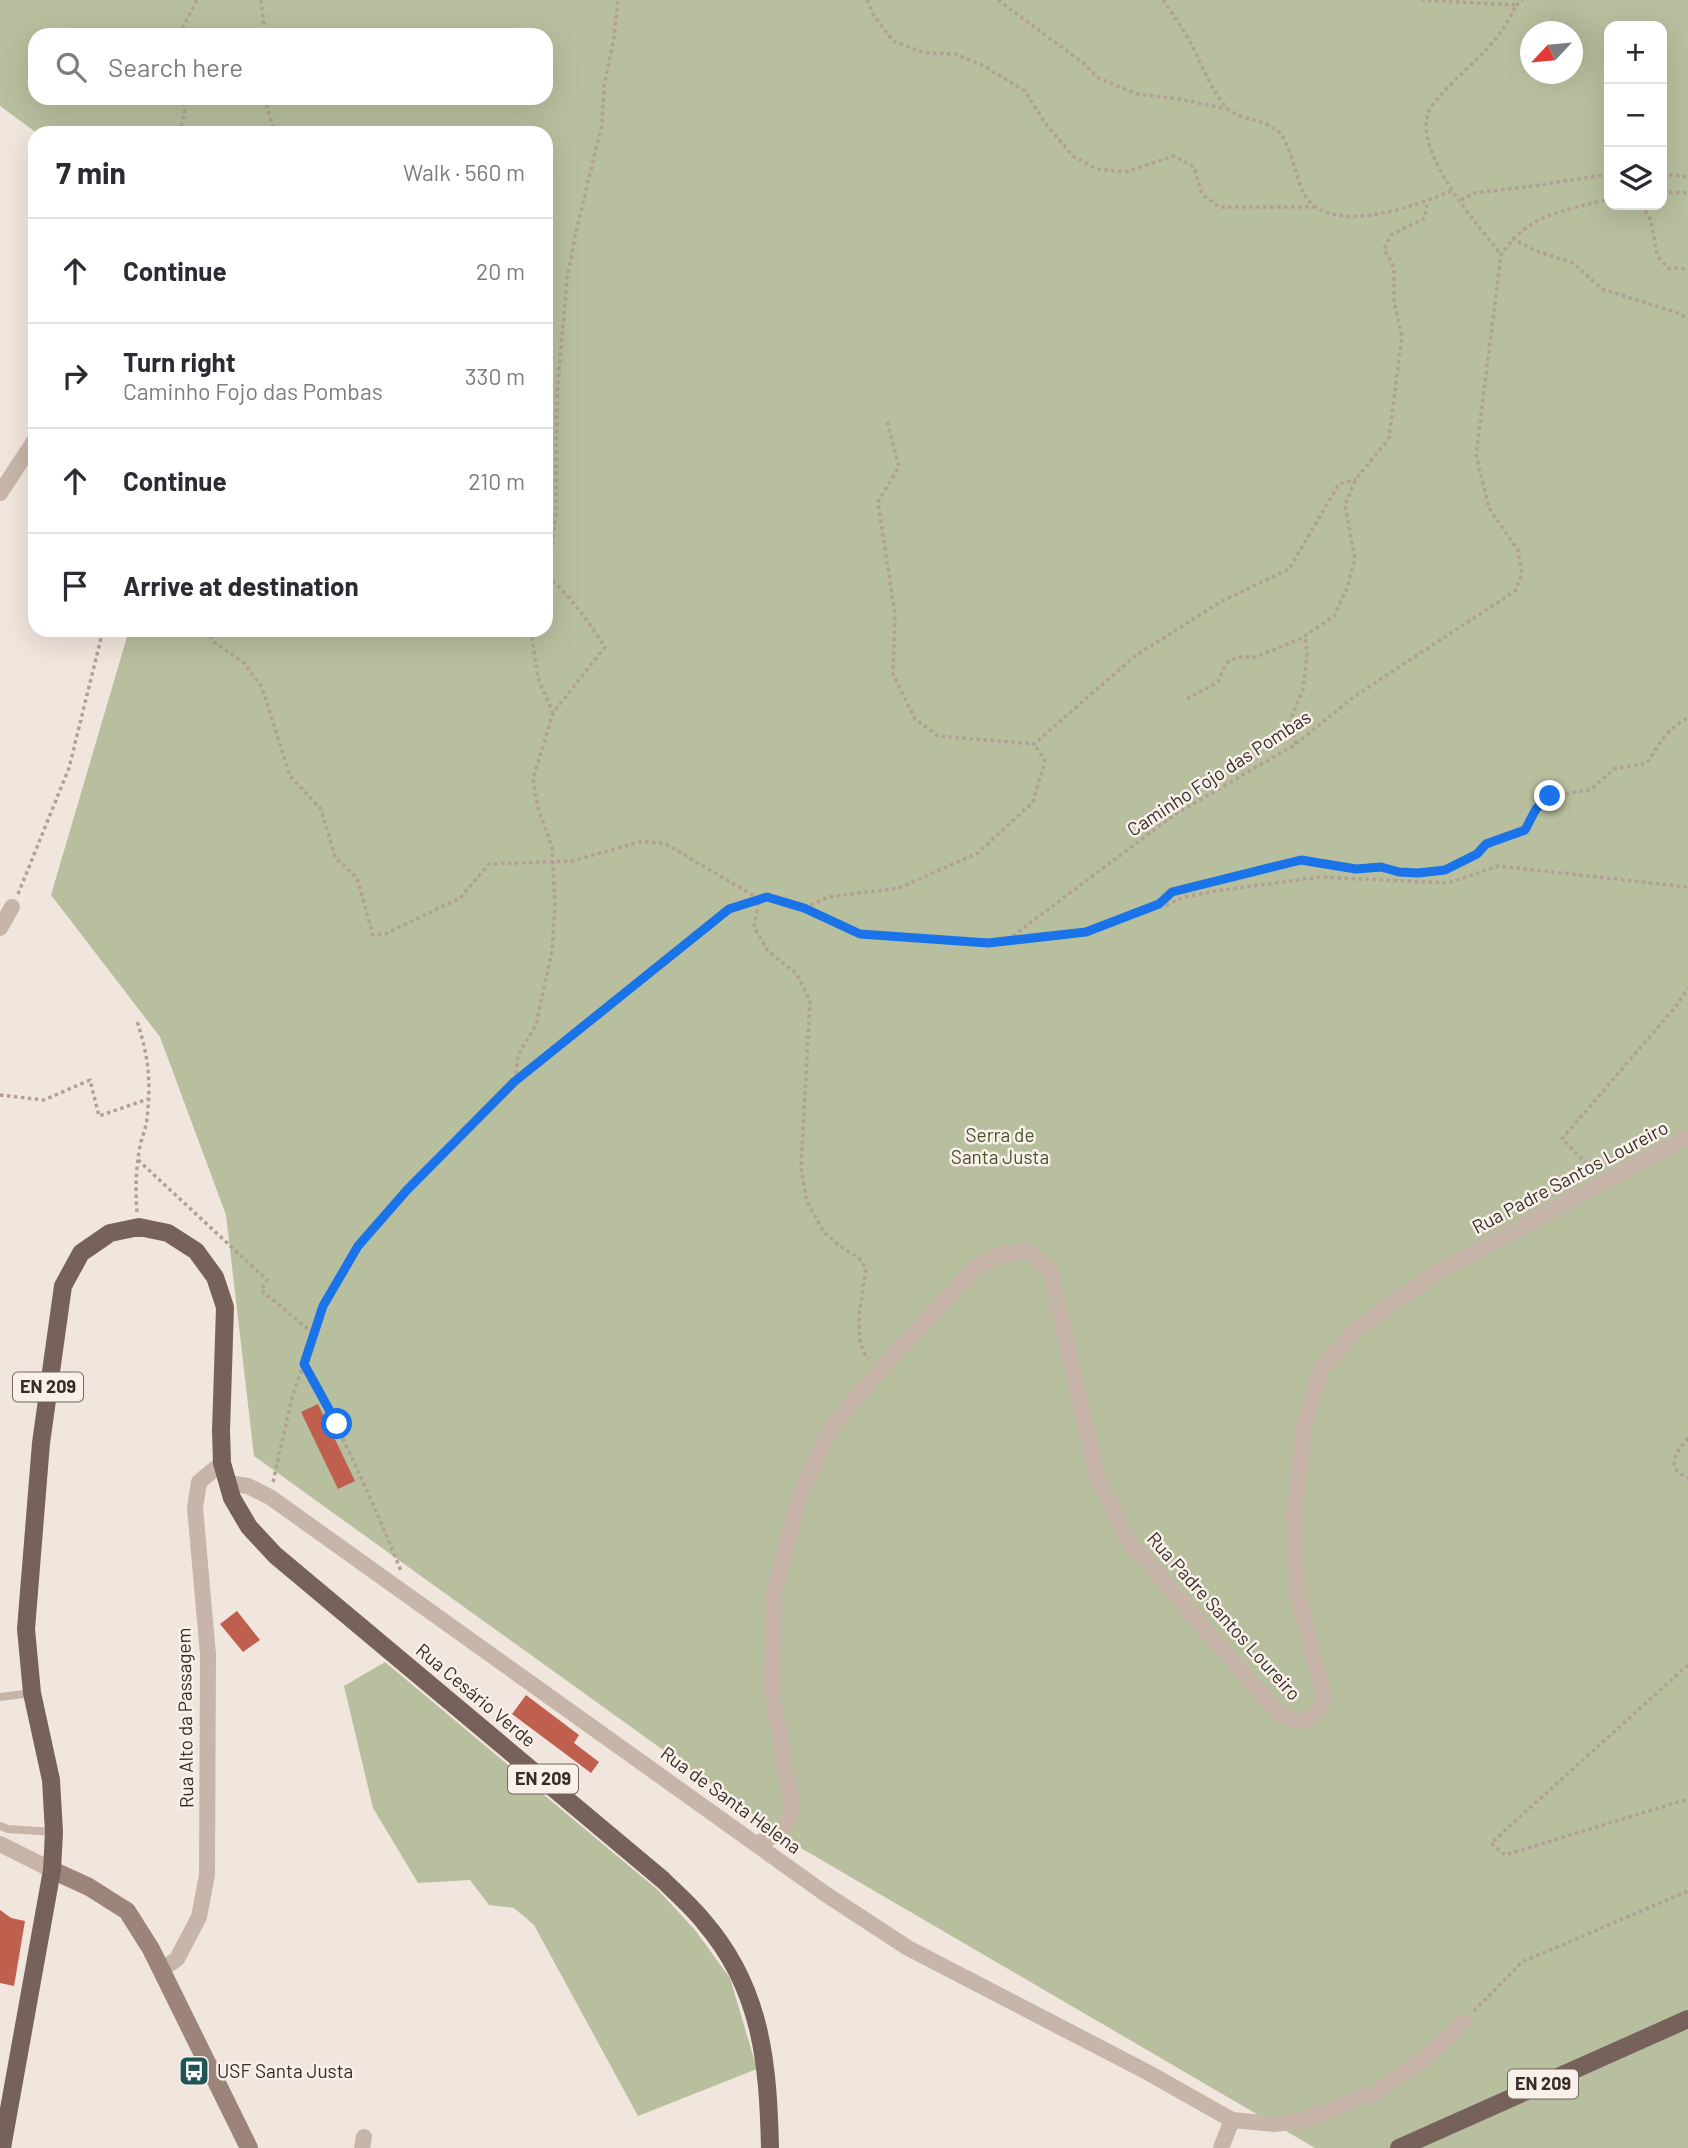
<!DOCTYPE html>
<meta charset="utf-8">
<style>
body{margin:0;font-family:Barlow,sans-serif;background:#f2f2f3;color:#2b2b33}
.controls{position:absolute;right:21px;top:21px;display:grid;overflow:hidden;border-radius:14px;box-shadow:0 7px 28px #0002}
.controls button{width:63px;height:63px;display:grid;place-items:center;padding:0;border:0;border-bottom:2px solid #e1e1e2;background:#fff;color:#2b2b33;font:35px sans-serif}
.compass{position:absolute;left:1520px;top:21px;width:63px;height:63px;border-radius:50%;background:#fff;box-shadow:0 7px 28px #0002;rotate:244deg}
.stop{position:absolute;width:21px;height:21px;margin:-16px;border:5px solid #1a73e8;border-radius:50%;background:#fff}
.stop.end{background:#1a73e8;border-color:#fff;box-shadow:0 2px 7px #0008}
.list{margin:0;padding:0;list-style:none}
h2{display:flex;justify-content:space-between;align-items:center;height:91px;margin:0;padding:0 28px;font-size:30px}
h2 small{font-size:23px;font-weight:400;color:#7c7c81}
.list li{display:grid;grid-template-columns:46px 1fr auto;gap:21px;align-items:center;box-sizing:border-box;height:105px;padding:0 28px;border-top:2px solid #e1e1e2}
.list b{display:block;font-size:26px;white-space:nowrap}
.list p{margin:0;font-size:23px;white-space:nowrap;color:#7c7c81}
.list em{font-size:23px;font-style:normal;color:#7c7c81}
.icon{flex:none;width:38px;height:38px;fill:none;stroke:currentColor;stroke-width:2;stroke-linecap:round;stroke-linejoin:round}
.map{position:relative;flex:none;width:1688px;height:2148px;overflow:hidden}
.search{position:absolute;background:#fff;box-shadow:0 7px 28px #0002;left:28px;top:28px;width:525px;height:77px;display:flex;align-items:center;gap:18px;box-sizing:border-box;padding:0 24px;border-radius:21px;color:#7c7c81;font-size:26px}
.panel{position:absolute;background:#fff;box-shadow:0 7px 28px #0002;left:28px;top:126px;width:525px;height:511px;border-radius:21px}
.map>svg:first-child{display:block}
.green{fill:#b7bf9e;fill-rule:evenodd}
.building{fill:#bf5f4e}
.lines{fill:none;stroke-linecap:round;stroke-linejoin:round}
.path{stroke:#b49f94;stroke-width:3.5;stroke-dasharray:3.5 3.5;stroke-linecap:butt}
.lane{stroke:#c8b5aa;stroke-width:8}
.street{stroke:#c8b5aa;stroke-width:16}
.secondary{stroke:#9c847b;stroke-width:18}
.primary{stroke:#77625b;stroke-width:18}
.route{stroke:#1a73e8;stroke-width:9}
.labels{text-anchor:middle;stroke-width:5;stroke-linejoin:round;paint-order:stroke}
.shield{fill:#f9f0ea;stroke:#706763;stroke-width:2}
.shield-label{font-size:18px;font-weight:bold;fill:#362c29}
.street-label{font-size:19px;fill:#362c29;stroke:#f9f0ea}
.park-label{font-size:19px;fill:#49532e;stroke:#f9f0ea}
.poi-label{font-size:19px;fill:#362c29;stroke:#f9f0ea;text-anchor:start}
</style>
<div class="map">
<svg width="1688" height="2148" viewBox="0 0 1688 2148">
<rect width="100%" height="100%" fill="#f1e6dd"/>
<g class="green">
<path d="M 0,0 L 1688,0 L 1688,2148 L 1315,2148 L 794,1844 L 254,1456 L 226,1215 L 160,1037 L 51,895 L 129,630 L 546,630 L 546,133 L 37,133 L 0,106 ZM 1609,26 L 1662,26 L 1662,205 L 1609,205 ZM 1530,32 L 1572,32 L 1572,74 L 1530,74 ZM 35,35 L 546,35 L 546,98 L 35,98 Z"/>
<path d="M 385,1662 L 659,1891 L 695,1930 L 730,1978 L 757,2069 L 638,2116 L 534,1925 L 514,1908 L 489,1905 L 470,1880 L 418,1883 L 373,1808 L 344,1686 Z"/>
</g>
<g class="building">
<path d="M 318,1404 L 355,1481 L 338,1489 L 301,1412 Z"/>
<path d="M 237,1611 L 260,1640 L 243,1652 L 220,1624 Z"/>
<path d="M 526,1695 L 579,1735 L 574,1743 L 599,1762 L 591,1773 L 512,1714 Z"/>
<path d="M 0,1910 L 11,1918 L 25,1921 L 14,1986 L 0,1983 Z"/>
</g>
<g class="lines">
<g class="path">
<path d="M 261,0 L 265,35"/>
<path d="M 867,0 L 874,16 L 893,41 L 925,53 L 955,54 L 982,65 L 1025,91 L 1045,123 L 1073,156 L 1097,169 L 1125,172 L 1174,156 L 1194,167 L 1202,194 L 1219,207 L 1317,207"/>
<path d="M 998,0 L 1083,63 L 1098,78 L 1137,94 L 1179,99 L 1227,109"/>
<path d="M 1163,0 C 1172,13 1181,26 1189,40 C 1199,58 1214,97 1229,110 C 1243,120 1265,120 1278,131 C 1289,140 1296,176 1302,190 C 1325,241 1417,205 1454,190"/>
<path d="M 1421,0 L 1516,5 C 1512,13 1508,22 1503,29 C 1484,56 1455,77 1434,103 C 1402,142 1478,224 1501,255"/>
<path d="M 1516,5 L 1523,0"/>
<path d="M 181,35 L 182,29 L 197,0"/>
<path d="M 264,98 L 275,132 L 277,133"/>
<path d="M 179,133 L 185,113 L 182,98"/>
<path d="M 1662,174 L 1688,177"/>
<path d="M 1662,192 L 1688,193"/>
<path d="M 1461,200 L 1474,193 L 1534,186 L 1609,174"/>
<path d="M 1641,205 L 1651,220 L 1657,255 L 1668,268 L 1688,269"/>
<path d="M 1512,238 L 1534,250 L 1573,263 L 1602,289 L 1679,313 L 1688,319"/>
<path d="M 887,422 L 899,467 L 878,502 L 895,614 L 893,674 L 915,719 L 938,736 L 1034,744 L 1135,656 L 1220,602 L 1289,569 L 1339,484 L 1356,479"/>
<path d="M 206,630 L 213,641 L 244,663 L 262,687 L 290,776 L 321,809 L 335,857 L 357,878 L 373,935 L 385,934 L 460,898 L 489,864 L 572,861 L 643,841 L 666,844 L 759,899 L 754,927 L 768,951 L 796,973 L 810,1000 L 801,1168 L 807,1202 L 824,1232 L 840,1246 L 859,1258 L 866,1268 C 863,1294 851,1336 868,1359"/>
<path d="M 531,630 L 538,678 L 553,713"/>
<path d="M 1187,699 L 1218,682 L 1226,663 L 1238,657 L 1256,657 L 1300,639 L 1334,616 L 1346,591 L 1355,559 L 1345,505 L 1356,479 L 1389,438 L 1402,336 L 1394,302 L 1394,267 L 1384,249 L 1391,235 L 1425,218 L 1427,201"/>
<path d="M 1296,744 L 1290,721 L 1303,689 L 1307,655 L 1305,636"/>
<path d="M 18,894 L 69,768 L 103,630"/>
<path d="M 1159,904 L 1167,905 L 1184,897 L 1216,891 L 1320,877 L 1449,883 L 1498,866 L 1688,887"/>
<path d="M 804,908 L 828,897 L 899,888 L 978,853 L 1033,802 L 1045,761 L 1034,744"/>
<path d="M 1008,940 L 1086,932 L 1159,904 L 1172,892 L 1301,860 L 1356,869 L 1381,867 L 1399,872 L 1417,873 L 1445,870 L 1477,854 L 1486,844 L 1525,830 L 1536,809 L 1550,796 L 1590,790 L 1614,769 L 1647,763 C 1658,745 1669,727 1688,718"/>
<path d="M 515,1081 L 518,1055 L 536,1025 L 552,951 L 555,906 L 552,847 L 538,808 L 533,779 L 553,713 L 605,647 C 588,622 572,597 548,577 L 556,514 L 557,393 L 567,279 L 576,232 L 602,124 L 604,86 L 614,38 L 618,0"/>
<path d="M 0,1095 L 44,1100 L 90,1080 L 99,1116 L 148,1099"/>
<path d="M 138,1160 L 267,1280 L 261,1290 L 314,1334"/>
<path d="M 1592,1169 L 1562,1139 L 1677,1005 L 1688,988"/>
<path d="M 137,1212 C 135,1190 136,1168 140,1146 C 142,1137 146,1128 147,1119 C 151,1081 149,1058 137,1021"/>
<path d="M 304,1364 C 341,1431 372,1499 401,1571"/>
<path d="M 1688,1438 C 1676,1452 1664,1467 1688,1478"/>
<path d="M 273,1482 L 292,1398 L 323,1306 L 358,1246 L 407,1190 L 515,1081 L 729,909 L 767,897 L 804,908 L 860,934 L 988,943 L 1006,941 L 1174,815 L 1296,744 L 1355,696 L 1515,591 L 1522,574 L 1518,550 L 1489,508 L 1476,455 L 1501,255 C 1529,213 1564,211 1609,199"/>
<path d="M 1688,1665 L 1491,1843 L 1505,1855 L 1688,1799"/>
<path d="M 1474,2011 L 1522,1962 L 1688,1891"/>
</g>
<g class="lane">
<path d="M 0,1697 L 32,1693"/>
<path d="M 0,1826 L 8,1829 L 54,1832"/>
</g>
<g class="street">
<path d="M 0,493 L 35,440"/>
<path d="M 0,928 L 12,907"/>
<path d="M 228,1483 L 248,1486 L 270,1497 L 827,1895 L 908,1948 L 1147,2072 L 1232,2120 L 1274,2124 L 1301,2121 L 1374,2093 L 1425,2058 L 1463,2022"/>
<path d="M 757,1843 C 781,1835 788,1829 792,1804 L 772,1692 L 773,1597 L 800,1494 L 831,1427 L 878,1372 L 975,1268 L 997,1255 L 1029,1251 L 1051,1272 L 1096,1473 L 1127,1539 L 1277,1712 C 1300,1728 1316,1723 1324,1695 L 1298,1597 L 1294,1518 L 1304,1426 L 1321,1369 L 1354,1331 L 1434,1274 L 1688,1137"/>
<path d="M 0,1844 L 52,1870"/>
<path d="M 161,1970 L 177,1959 L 199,1917 L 207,1875 L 208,1654 L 195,1508 L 199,1482 L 222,1463"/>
<path d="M 362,2148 L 364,2137"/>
<path d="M 1221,2148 L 1232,2120"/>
</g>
<path class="secondary" d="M 52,1870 L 89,1887 L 127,1911 L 151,1949 L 249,2148"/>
<g class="primary">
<path d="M 2,2148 L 52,1870 L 54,1832 L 51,1780 L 32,1693 L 26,1629 L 41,1443 L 63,1286 L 81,1253 L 110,1233 L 139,1227 L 168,1233 L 196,1251 L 215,1277 L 225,1307 L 221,1431 L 222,1463 L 232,1498 L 249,1527 L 275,1555 L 663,1880 C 677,1894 692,1907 704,1922 C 762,1989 768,2064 770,2148"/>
<path d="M 1399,2148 L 1688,2019"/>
</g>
</g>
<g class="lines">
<path class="route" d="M 337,1424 L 304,1364 L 323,1306 L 358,1246 L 407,1190 L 514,1082 L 729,909 L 767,897 L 804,908 L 860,934 L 988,943 L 1086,932 L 1159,904 L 1172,892 L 1301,860 L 1356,869 L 1381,867 L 1399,872 L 1418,873 L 1445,870 L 1477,854 L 1486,844 L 1525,830 L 1536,809 L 1550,796"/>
</g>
<defs>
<g id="bus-square" transform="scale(1.575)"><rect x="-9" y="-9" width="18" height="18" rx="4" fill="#215554" stroke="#f9f0ea"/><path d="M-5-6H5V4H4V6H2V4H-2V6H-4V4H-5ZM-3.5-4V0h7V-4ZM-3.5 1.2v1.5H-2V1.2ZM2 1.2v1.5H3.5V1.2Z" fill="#fff"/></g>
</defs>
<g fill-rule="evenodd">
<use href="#bus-square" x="194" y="2071"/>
</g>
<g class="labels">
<g class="shield">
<rect x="13" y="1372.5" width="70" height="29" rx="5"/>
<rect x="508" y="1764.5" width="70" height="29" rx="5"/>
<rect x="1508" y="2069.5" width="70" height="29" rx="5"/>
</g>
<g class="shield-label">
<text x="48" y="1393">EN 209</text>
<text x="543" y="1785">EN 209</text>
<text x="1543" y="2090">EN 209</text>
</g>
<g class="street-label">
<text transform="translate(1219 773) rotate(-33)" y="7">Caminho Fojo das Pombas</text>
<text transform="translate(1570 1177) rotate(-28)" y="7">Rua Padre Santos Loureiro</text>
<text transform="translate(1224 1616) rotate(48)" y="7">Rua Padre Santos Loureiro</text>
<text transform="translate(476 1695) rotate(40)" y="7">Rua Cesário Verde</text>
<text transform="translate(185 1718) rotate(-91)" y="7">Rua Alto da Passagem</text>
<text transform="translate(731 1800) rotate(36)" y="7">Rua de Santa Helena</text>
</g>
<g class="park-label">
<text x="1000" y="1142">Serra de<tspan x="1000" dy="22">Santa Justa</tspan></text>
</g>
<g class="poi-label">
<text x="217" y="2078">USF Santa Justa</text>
</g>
</g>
</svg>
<div class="controls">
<button>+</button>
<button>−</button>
<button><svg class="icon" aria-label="layers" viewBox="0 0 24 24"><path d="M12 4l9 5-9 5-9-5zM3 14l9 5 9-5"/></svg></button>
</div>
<svg class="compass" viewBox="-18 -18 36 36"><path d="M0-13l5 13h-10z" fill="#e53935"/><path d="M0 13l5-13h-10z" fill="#7c7c81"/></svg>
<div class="stop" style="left:337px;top:1424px"></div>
<div class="stop end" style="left:1550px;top:796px"></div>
<div class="search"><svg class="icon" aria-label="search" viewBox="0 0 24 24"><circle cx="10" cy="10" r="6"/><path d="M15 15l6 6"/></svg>Search here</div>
<section class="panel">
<h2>7 min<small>Walk · 560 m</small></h2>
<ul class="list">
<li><svg class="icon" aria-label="ahead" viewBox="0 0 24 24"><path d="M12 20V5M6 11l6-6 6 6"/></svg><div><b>Continue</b></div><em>20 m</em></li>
<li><svg class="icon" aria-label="right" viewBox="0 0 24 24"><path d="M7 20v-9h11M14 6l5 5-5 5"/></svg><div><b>Turn right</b><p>Caminho Fojo das Pombas</p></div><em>330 m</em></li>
<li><svg class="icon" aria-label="ahead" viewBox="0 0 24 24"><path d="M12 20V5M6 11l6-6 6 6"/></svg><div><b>Continue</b></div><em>210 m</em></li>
<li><svg class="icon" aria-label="arrive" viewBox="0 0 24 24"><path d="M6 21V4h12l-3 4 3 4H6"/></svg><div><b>Arrive at destination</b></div></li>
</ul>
</section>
</div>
